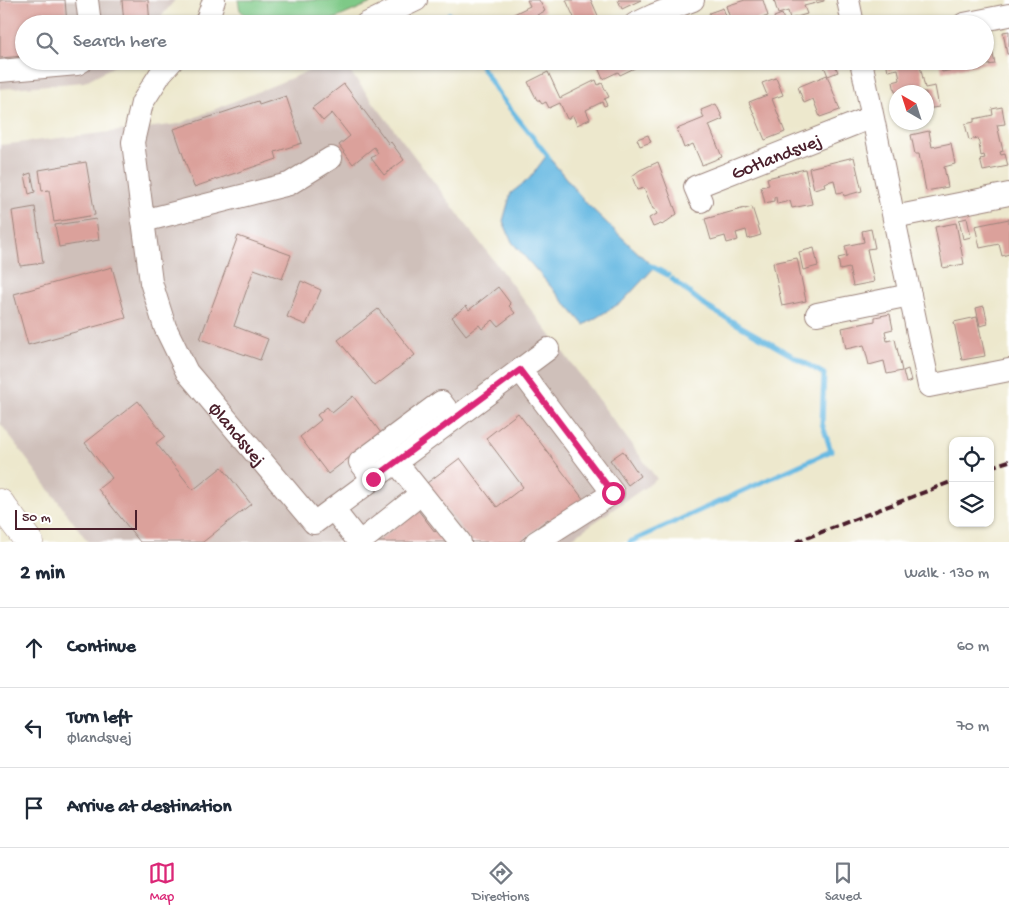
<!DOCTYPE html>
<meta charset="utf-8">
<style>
body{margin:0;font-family:"Gochi Hand",sans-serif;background:#f6f6f7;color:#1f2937}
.controls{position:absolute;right:15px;bottom:15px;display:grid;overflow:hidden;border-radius:10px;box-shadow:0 1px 4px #0004}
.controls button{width:45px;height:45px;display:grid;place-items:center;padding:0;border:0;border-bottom:1px solid #e0e1e3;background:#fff;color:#1f2937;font:25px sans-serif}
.compass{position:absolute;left:889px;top:85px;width:45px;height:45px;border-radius:50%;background:#fff;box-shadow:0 1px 4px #0004;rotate:321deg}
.scale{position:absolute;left:15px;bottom:12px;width:122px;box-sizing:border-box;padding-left:5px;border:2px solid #4a1f2b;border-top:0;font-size:14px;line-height:18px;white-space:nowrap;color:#4a1f2b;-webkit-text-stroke:4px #fff;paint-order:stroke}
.stop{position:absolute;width:15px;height:15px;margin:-11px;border:4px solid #db2777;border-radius:50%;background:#fff}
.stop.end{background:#db2777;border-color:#fff;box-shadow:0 1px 5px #0008}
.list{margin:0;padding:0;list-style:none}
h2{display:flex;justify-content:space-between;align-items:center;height:65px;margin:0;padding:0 20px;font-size:21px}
h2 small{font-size:16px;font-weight:400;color:#747a83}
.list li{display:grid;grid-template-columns:32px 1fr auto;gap:15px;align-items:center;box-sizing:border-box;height:80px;padding:0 20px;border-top:1px solid #e0e1e3}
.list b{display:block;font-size:19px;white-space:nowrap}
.list p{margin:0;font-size:16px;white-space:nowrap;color:#747a83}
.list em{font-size:16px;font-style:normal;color:#747a83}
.icon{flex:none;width:28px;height:28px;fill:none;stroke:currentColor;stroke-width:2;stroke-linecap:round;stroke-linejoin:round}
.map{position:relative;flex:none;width:1009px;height:542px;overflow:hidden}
.search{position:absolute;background:#fff;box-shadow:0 1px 4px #0004;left:15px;right:15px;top:15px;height:55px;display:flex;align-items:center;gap:12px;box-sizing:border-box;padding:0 18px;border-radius:28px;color:#747a83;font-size:19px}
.sheet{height:305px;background:#fff}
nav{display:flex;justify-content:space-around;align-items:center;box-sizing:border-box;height:70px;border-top:1px solid #e0e1e3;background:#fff;font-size:14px;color:#747a83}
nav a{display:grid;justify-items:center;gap:2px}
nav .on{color:#db2777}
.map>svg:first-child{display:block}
.industrial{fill:#cfc0ba}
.green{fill:#7ec987;stroke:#647459}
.water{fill:#67b9e2;stroke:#586c86}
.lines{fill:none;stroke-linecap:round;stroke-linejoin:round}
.stream{stroke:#67b9e2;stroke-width:5}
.building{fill:#dba19b}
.minor-casing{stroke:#9c847c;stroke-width:24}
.major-casing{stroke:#9c847c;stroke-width:29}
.minor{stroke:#fff;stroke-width:22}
.major{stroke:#fff;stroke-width:28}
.rail{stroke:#4a1f2b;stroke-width:4;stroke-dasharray:8 4;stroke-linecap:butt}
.route{stroke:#db2777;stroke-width:6}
.labels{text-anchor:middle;stroke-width:4.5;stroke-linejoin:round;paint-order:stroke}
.street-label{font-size:19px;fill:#4a1f2b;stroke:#fff}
</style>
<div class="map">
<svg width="1009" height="542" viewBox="0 0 1009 542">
<rect width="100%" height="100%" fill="#fff"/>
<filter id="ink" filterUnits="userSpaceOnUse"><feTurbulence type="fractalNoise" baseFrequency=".02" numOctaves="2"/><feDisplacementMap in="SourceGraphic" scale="10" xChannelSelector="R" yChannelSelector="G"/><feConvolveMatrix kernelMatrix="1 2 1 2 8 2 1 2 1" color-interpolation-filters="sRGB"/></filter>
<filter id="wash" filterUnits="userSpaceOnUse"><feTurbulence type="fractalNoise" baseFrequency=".0096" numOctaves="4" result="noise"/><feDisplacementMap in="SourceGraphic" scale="20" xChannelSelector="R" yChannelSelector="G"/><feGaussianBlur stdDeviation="1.12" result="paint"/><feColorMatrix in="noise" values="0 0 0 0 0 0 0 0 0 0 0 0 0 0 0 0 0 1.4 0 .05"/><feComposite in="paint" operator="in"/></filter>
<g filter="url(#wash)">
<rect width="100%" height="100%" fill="#ede8cd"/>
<g class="industrial">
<path d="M 0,0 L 175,0 L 155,24 L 24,24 L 24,61 L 122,61 L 120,63 L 84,82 L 0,89 Z"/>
<path d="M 333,61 L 342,61 L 560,348 L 657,479 L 566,542 L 88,542 L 0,423 L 0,145 L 179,124 Z"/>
</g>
<path class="green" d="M 238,0 L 378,0 L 323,24 L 253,24 L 240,10 Z"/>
<path class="water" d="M 547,155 L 587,204 L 654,268 L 622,302 L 584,325 L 512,242 L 503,221 L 511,193 L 529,179 Z"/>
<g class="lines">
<g class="stream">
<path d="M 449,14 L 455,24"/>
<path d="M 478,61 L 500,96 L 547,155 L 549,160"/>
<path d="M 649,265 L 668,275"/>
<path d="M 630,542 L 831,451 L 822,423 L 824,374 L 707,307 L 672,279"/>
</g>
</g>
<g id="blocks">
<g class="building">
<path d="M 0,0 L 65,0 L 67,24 L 24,24 L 24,56 L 0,58 Z"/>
<path d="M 122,0 L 148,0 L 150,24 L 124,24 Z"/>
<path d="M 527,0 L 539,0 L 545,11 L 537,15 L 541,24 L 507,24 L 505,20 L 513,16 L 512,15 L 530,6 Z"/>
<path d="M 566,0 L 591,0 L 600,20 L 592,24 L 577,24 Z"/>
<path d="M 618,0 L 641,0 L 622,9 Z"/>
<path d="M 745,0 L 763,0 L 768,16 L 748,22 L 748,24 L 732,24 L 726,6 Z"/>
<path d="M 774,0 L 824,0 L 824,1 L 804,6 L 807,14 L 790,19 L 788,11 L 778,14 Z"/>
<path d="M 723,8 L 729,24 L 712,24 L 709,13 Z"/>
<path d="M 782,14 L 785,24 L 776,24 L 774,17 Z"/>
<path d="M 702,16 L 705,24 L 683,24 Z"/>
<path d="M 1009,31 L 1009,54 L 1007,54 L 1003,32 Z"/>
<path d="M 989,36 L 995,64 L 987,65 L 987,63 L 942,72 L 940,61 L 986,61 L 985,56 L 985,37 Z"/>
<path d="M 600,61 L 649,61 L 620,75 L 618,72 L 603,79 L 596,63 Z"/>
<path d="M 822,61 L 833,61 L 838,72 L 828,76 Z"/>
<path d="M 886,61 L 919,61 L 925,88 L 935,86 L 939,107 L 926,109 L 926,92 L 895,92 L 893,82 L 900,80 L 898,69 L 888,71 Z"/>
<path d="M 548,72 L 560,98 L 596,80 L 598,85 L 602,83 L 609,97 L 604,99 L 607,105 L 604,106 L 602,102 L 586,110 L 590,119 L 577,125 L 573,116 L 567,119 L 560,103 L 549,108 L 546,102 L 542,104 L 539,100 L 537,100 L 528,82 Z"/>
<path d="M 827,75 L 840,110 L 820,117 L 813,99 L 804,103 L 798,87 Z"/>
<path d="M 776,78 L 783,95 L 772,99 L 785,132 L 765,140 L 749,102 L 767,95 L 762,83 Z"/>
<path d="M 344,84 L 389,144 L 391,142 L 404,160 L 384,175 L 371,158 L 378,153 L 374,147 L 353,164 L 339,145 L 350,136 L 332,113 L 323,121 L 312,108 Z"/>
<path d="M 286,96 L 302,143 L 275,152 L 277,159 L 194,187 L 174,129 L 258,101 L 259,105 Z"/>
<path d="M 716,104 L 723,119 L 709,125 L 722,157 L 702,165 L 693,144 L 684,148 L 677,129 L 704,118 L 701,110 Z"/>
<path d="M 1002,107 L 1005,124 L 997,125 L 1003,151 L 1000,152 L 1001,155 L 1005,154 L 1008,166 L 983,171 L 980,159 L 985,158 L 984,155 L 981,156 L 978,138 L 969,140 L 965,124 L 974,122 L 974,119 L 993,115 L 992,109 Z"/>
<path d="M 929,131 L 932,147 L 951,143 L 955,164 L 944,167 L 948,187 L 926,191 L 919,154 L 915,154 L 911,135 Z"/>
<path d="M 648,135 L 651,142 L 640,146 L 637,139 Z"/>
<path d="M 854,157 L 862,191 L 844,196 L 843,192 L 837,193 L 834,180 L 824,183 L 825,186 L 814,189 L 809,168 Z"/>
<path d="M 86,162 L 95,215 L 54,222 L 49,190 L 42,191 L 39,170 Z"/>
<path d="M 658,162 L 677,214 L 662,225 L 661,224 L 653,227 L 649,218 L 657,214 L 655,209 L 653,209 L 644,188 L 637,190 L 632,176 L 640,170 Z"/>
<path d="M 805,169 L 812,204 L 792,208 L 790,201 L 777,204 L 776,197 L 774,197 L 774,201 L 765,203 L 761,187 L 769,185 L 767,178 Z"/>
<path d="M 31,173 L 35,192 L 29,194 L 25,175 Z"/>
<path d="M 35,207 L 43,263 L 20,266 L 12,211 Z"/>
<path d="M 752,207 L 761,235 L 748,239 L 746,230 L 736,233 L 738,240 L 727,243 L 725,236 L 711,240 L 705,219 L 745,208 L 745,209 Z"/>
<path d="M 967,218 L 971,237 L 963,239 L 959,220 Z"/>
<path d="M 96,219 L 99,240 L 59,247 L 55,225 Z"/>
<path d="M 1009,219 L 1009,254 L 1002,256 L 999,244 L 980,248 L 975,226 Z"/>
<path d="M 956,223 L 964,264 L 943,268 L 935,227 Z"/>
<path d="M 871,229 L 875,248 L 867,249 L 874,282 L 853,286 L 849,268 L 840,270 L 838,258 L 847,256 L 845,246 L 864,242 L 862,231 Z"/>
<path d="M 238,236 L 291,255 L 282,279 L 254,269 L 234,326 L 268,339 L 260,360 L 200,339 Z"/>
<path d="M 814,248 L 818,266 L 803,270 L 799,252 Z"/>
<path d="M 797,258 L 806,301 L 782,306 L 773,263 Z"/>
<path d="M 112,267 L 126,318 L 28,345 L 14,294 Z"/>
<path d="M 301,281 L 321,290 L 306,325 L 287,317 Z"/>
<path d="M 498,287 L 511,304 L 509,306 L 515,313 L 498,326 L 493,320 L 482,329 L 479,325 L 466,335 L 452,317 L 466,306 L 469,310 Z"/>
<path d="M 984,306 L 988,324 L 980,326 L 976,308 Z"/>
<path d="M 378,309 L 415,355 L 375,386 L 338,340 Z"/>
<path d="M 890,314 L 893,329 L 885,331 L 887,341 L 895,339 L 902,371 L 887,374 L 884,361 L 869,365 L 864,345 L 846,349 L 842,328 L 875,321 L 875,317 Z"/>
<path d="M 977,317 L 985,356 L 962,360 L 954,322 Z"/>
<path d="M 908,369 L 911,381 L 906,383 L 903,371 Z"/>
<path d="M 353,396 L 381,433 L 328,474 L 300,437 L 321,420 L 317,415 L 327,407 L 332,413 Z"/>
<path d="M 138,401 L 165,436 L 156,443 L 193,490 L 222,467 L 251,504 L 203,542 L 140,542 L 98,489 L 112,478 L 85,443 Z"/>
<path d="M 518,413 L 584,500 L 552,524 L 548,519 L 519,542 L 472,542 L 427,483 L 460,458 L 497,507 L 523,487 L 486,438 Z"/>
<path d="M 623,451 L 640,476 L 628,485 L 610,460 Z"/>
<path d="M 418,510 L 435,532 L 440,527 L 452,542 L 377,542 Z"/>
</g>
</g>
</g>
<g filter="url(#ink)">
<use href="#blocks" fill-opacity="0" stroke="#9c847c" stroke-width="1"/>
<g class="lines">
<g class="minor-casing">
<g id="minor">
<path d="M 87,0 L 90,24"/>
<path d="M 848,0 L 853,24"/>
<path d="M 204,24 L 207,20 L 214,0"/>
<path d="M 366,24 L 416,0"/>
<path d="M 635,24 L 654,15 L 693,0"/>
<path d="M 964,24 L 1009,15"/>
<path id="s1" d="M 172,61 L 161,73 L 142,103 L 133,142 L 151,282 L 165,327 L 187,372 L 314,523 L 548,349"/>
<path d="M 861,61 L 929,386 L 1009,370"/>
<path d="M 0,71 L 77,64 L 82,61"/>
<path id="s2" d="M 701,201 L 695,187 L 872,117"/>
<path d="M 894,217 L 1009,194"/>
<path d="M 143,221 L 289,184 L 331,158"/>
<path d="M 817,314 L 910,295"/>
<path d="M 520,370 L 613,493 L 536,542"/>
<path d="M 396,462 L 460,542"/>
<path d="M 373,479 L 360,462 L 441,402 L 454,419"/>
<path d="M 333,509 L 359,542"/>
<path d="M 360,542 L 412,501"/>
</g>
</g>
<g class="major-casing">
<path id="major" d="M 0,503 L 29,542"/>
</g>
<use href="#minor" class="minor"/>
<use href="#major" class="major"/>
<g class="rail">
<path d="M 990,467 L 1009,461"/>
<path d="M 796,542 L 953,481"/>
</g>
</g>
</g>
<g class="lines" filter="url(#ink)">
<path class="route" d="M 373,479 L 520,370 L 613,493"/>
</g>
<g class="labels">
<g class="street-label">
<text dy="7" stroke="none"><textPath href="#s2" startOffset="102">Gotlandsvej</textPath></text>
<text dy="7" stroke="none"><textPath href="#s1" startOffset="410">Ølandsvej</textPath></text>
</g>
</g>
</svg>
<div class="controls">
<button><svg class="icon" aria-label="locate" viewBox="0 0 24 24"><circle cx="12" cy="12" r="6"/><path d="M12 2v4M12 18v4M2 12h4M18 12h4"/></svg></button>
<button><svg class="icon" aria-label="layers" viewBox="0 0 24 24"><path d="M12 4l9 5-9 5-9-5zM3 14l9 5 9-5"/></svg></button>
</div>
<svg class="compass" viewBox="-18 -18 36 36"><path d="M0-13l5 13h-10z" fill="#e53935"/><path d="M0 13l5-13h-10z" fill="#747a83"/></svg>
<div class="scale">50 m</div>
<div class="stop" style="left:613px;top:493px"></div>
<div class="stop end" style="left:373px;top:479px"></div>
<div class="search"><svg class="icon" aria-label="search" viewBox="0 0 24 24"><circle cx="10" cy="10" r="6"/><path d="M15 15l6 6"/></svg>Search here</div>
</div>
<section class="sheet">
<h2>2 min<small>Walk · 130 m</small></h2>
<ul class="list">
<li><svg class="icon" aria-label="ahead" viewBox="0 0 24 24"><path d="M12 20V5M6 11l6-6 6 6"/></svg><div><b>Continue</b></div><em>60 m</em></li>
<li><svg class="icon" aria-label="left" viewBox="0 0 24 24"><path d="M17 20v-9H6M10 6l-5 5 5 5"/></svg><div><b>Turn left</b><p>Ølandsvej</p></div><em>70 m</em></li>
<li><svg class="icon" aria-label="arrive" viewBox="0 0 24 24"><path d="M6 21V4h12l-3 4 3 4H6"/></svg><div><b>Arrive at destination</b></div></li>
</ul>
</section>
<nav>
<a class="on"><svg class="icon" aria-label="map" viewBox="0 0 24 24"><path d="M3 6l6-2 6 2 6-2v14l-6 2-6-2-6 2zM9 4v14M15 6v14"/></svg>Map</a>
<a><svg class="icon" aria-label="directions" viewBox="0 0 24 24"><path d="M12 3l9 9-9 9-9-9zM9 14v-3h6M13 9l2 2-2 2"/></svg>Directions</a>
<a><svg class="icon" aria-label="saved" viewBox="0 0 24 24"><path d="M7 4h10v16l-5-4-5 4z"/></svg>Saved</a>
</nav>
